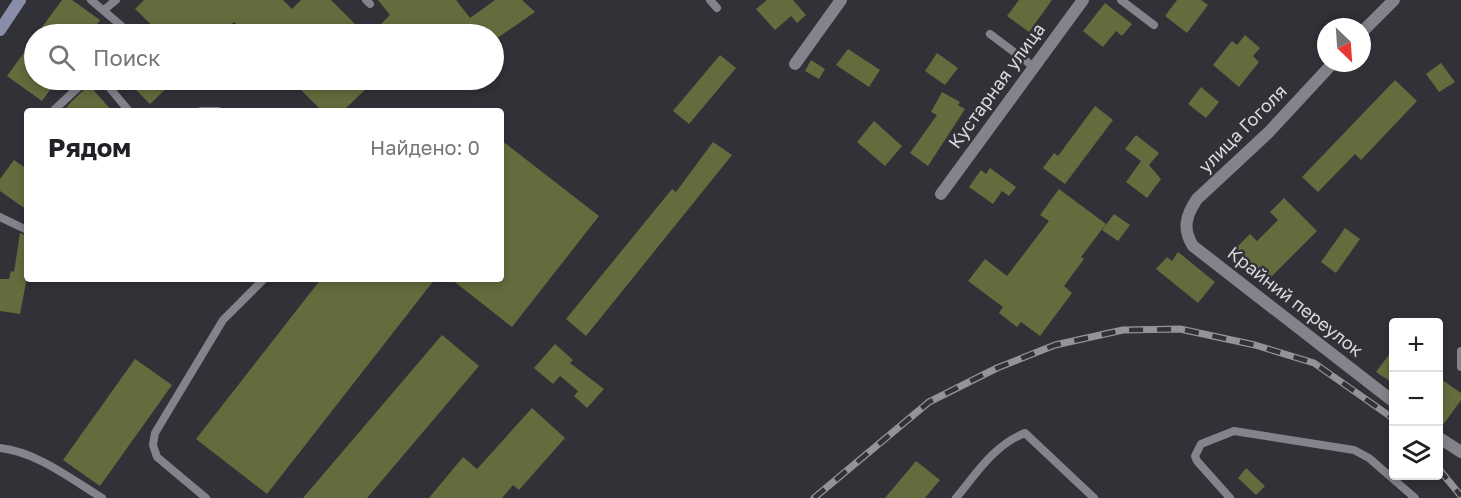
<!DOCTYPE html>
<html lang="ru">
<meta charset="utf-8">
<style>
body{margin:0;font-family:"Golos Text",sans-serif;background:#f6f6f6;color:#202124}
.controls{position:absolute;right:18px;bottom:18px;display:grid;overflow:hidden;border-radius:6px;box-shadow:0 3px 9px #0003}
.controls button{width:54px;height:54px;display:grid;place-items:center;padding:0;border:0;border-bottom:2px solid #e0e0e0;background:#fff;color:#202124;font:30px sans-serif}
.compass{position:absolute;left:1317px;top:18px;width:54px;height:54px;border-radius:50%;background:#fff;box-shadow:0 3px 9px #0003;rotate:155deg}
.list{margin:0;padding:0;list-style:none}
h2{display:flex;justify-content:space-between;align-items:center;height:78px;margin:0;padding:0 24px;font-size:26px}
h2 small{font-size:20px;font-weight:400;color:#757577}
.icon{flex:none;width:33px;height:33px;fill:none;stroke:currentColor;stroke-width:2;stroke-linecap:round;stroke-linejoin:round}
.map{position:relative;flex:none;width:1461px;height:498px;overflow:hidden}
.search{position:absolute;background:#fff;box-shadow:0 3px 9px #0003;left:24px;top:24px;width:480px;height:66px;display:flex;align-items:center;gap:15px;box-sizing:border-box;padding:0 21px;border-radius:33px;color:#757577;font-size:22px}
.panel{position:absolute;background:#fff;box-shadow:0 3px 9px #0003;left:24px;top:108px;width:480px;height:174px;border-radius:6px}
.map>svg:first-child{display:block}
.building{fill:#636c3c}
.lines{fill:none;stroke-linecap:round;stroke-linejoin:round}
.service{stroke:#82838b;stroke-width:8}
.minor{stroke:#82838b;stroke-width:12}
.secondary{stroke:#8b8eab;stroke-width:12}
.rail-casing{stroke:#939499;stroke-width:7}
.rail{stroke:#313238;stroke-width:4.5;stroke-dasharray:14;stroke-linecap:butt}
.labels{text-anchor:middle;stroke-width:4.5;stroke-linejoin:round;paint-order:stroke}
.street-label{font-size:18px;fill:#dadade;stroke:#313238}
</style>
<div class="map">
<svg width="1461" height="498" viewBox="0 0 1461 498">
<rect width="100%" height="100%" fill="#313238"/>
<g class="building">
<path d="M 62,0 L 72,0 L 100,20 L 90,34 L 37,34 Z"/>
<path d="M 144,0 L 283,0 L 292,9 L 301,0 L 331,0 L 365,34 L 247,34 L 234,22 L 221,34 L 161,34 L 135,9 Z"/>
<path d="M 378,0 L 456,0 L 470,18 L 495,0 L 522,0 L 535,12 L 496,39 L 494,34 L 371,34 L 390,15 Z"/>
<path d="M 767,0 L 793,0 L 806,15 L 797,23 L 791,16 L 775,30 L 756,9 Z"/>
<path d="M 1019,0 L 1052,0 L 1029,32 L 1007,16 Z"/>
<path d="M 1177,0 L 1201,0 L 1208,5 L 1187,33 L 1165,16 Z"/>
<path d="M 1105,3 L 1132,24 L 1122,36 L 1116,31 L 1103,47 L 1083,31 Z"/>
<path d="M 1245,35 L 1260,48 L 1253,56 L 1259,62 L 1239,87 L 1213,65 L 1232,41 L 1237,45 Z"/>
<path d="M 34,39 L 34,80 L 57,80 L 42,101 L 7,76 Z"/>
<path d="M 848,49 L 880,70 L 869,87 L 836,65 Z"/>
<path d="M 937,53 L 958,68 L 945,85 L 925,71 Z"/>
<path d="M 720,55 L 736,68 L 689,124 L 673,111 Z"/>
<path d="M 811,60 L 825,69 L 819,79 L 805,71 Z"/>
<path d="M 1441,63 L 1455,82 L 1439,92 L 1426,74 Z"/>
<path d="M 126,80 L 175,80 L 150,104 Z"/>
<path d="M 291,80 L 361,80 L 368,87 L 343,111 L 322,111 Z"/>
<path d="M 1395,80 L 1417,101 L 1361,160 L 1355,154 L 1318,192 L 1302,177 Z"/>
<path d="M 89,85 L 112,111 L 63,111 L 72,101 Z"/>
<path d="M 1201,87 L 1219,102 L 1206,118 L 1188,104 Z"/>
<path d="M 942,92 L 960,102 L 958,105 L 965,109 L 928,166 L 910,153 L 937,115 L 931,112 Z"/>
<path d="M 1095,106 L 1113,120 L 1065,184 L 1043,168 L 1054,153 L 1058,156 Z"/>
<path d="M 874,121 L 902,146 L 885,166 L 857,142 Z"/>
<path d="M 1136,135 L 1159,153 L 1149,165 L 1161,179 L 1147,198 L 1126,182 L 1141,161 L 1125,149 Z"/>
<path d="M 501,140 L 599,216 L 512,327 L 451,279 L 501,279 Z"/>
<path d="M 713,142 L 732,155 L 586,336 L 566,319 L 672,189 L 676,192 Z"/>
<path d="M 14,160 L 27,169 L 27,210 L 0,191 L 0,179 Z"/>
<path d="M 990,168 L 1016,187 L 1009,196 L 1002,191 L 993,204 L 969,187 L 981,170 L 986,174 Z"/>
<path d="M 1059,189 L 1106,224 L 1081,257 L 1084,259 L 1064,286 L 1072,293 L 1040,336 L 1021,322 L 1017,327 L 999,313 L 1003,307 L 968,281 L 985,259 L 1007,276 L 1049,221 L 1040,215 Z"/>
<path d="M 1284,198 L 1317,231 L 1268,280 L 1236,248 L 1250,234 L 1257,241 L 1278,220 L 1270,212 Z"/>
<path d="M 1114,214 L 1130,225 L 1118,241 L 1102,230 Z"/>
<path d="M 1345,228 L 1360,239 L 1336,273 L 1321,262 Z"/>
<path d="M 20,233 L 27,236 L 27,277 L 20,314 L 0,311 L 0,279 L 9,279 L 11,271 L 14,272 Z"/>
<path d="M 1178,252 L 1215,282 L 1198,303 L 1156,269 L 1167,257 L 1172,261 Z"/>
<path d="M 321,279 L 435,279 L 267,494 L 196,439 Z"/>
<path d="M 442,335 L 479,366 L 367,498 L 303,498 Z"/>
<path d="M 555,344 L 573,360 L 570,363 L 604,389 L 587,408 L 574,396 L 578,391 L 560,376 L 553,384 L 534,368 Z"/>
<path d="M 1394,348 L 1394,384 L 1376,372 Z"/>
<path d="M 135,359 L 172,385 L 100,486 L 63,460 Z"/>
<path d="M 1438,377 L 1461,393 L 1461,400 L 1440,429 Z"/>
<path d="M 532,408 L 565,438 L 519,490 L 513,485 L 502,498 L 429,498 L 463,457 L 477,469 Z"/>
<path d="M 916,461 L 940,480 L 925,498 L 885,498 Z"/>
<path d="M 1246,468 L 1265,486 L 1256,495 L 1238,478 Z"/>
</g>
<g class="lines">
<g class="service">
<path d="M 91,0 L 131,34"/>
<path d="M 366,0 L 370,4"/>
<path d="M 710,0 L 717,8"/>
<path d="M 1121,0 L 1154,25"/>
<path d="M 104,10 L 116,0"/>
<path d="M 990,34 L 1034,67"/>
<path d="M 103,80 L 129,111"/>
<path d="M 53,111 L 86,80"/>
<path d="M 201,111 L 218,111"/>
<path d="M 0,217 L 27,230"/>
<path d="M 1461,351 L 1461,367"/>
<path d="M 0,448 C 37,452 71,479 102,498"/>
<path d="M 206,498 L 157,457 L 153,445 L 155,433 L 223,320 L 264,279"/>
<path d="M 956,498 C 976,474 994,445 1025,433 L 1094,498"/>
<path d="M 1230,498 L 1197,461 L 1195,456 L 1201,444 L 1234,431 L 1354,450 L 1369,458 L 1415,498"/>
</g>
<g class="minor">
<path d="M 1362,32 L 1394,0"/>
<path d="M 1333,63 L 1269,132 L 1197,199 C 1186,215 1182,229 1193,246 L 1394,402"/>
<path d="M 795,64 L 841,0"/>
<path d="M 941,194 L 1083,0"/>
<path d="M 1438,437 L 1461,452"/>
</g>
<path class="secondary" d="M 0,30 L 20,0"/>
<g class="rail-casing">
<g id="rail">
<path d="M 1438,468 L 1461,496"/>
<path d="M 814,498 L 929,402 L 997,368 L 1055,345 L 1123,330 L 1180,329 L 1255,345 L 1314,363 L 1394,419"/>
</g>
</g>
<use href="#rail" class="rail"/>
</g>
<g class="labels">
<g class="street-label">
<text transform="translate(997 86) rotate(-54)" y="6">Кустарная улица</text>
<text transform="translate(1243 129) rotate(-45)" y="6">улица Гоголя</text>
<text transform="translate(1295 302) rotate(38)" y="6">Крайний переулок</text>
</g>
</g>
</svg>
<div class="controls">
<button>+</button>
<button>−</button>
<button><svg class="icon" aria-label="layers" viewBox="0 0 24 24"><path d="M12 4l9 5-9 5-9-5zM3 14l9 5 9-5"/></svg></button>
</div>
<svg class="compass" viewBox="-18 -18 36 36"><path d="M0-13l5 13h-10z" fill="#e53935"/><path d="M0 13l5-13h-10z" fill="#757577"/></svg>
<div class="search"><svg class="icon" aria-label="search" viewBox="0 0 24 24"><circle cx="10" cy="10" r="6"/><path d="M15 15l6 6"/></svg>Поиск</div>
<section class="panel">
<h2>Рядом<small>Найдено: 0</small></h2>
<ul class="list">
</ul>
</section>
</div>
